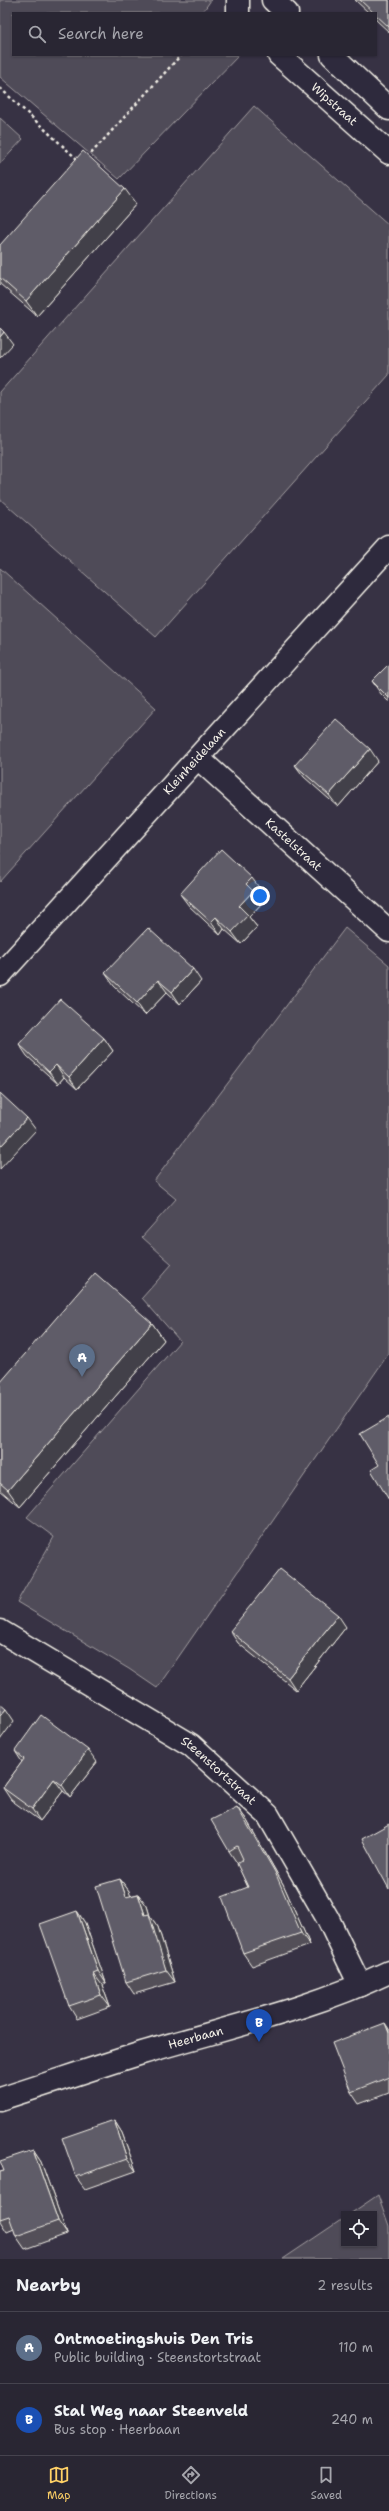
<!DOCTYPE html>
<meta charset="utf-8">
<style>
body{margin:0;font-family:"Shantell Sans",sans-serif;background:#35323f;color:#f1f3f6}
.controls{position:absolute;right:12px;bottom:12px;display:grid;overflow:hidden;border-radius:0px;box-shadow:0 1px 3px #0004}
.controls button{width:36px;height:36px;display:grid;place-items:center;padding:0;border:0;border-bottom:1px solid #45434e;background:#292633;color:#f1f3f6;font:20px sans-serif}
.you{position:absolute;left:260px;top:896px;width:14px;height:14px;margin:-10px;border:3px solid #fff;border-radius:50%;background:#1a73e8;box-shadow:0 0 0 6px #1a73e833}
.badge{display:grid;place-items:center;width:26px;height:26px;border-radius:50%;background:#ffd166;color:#fff;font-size:13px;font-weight:700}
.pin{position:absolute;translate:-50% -33px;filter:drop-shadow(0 1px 2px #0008)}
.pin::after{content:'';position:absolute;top:21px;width:14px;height:12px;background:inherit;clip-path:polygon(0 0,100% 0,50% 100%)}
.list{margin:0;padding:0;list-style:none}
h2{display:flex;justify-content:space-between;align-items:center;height:52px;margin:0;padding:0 16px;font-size:17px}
h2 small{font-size:13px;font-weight:400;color:#a5a5ac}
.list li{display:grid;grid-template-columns:26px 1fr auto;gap:12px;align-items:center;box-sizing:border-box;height:72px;padding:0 16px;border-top:1px solid #45434e}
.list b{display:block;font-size:15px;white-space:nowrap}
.list p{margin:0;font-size:13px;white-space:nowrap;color:#a5a5ac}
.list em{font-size:13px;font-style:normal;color:#a5a5ac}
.icon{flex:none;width:22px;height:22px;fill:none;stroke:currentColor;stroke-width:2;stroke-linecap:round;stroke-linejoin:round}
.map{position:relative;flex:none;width:389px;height:2259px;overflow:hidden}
.search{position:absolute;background:#292633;box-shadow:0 1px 3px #0004;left:12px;right:12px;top:12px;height:44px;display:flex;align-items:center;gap:10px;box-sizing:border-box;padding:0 14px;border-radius:0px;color:#a5a5ac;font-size:15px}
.sheet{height:196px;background:#292633}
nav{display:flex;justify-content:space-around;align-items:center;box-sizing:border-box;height:56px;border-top:1px solid #45434e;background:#292633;font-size:11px;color:#a5a5ac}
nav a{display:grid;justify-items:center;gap:2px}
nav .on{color:#ffd166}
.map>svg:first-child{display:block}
.green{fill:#504b59;stroke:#a29ea0}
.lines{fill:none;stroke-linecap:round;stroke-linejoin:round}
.minor-casing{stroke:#f4f1e8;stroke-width:25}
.tertiary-casing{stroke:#f4f1e8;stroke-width:25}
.path{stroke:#f4f1e8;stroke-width:2.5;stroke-dasharray:3 3;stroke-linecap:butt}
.minor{stroke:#2f2a3d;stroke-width:22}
.tertiary{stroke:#2f2a3d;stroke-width:22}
.wall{fill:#524f59;stroke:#f4f1e8}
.shaded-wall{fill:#424048;stroke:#f4f1e8}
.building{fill:#5f5c67;stroke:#f4f1e8}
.labels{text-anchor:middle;stroke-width:3;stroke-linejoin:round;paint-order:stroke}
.street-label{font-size:12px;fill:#f4f1e8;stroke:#2f2a3d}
</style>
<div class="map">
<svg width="389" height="2259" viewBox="0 0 389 2259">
<rect width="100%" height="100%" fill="#373244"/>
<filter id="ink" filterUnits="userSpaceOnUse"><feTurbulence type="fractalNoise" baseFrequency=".025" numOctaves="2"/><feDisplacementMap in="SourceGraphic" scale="8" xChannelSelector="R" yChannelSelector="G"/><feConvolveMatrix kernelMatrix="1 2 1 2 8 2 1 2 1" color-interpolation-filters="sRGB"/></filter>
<g filter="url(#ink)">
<g class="green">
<path d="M 0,0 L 211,0 L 202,13 L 13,13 L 13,55 L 239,55 L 119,179 L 0,77 Z"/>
<path d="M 254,106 L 389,225 L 389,375 L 156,637 L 0,499 L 0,392 Z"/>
<path d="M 0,118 L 23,139 L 0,164 Z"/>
<path d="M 0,568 L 156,708 L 0,882 Z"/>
<path d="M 345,928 L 389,965 L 389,1353 L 157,1688 L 129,1669 L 17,1602 L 54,1537 L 27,1517 L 180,1341 L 142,1298 L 172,1264 L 142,1237 L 176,1199 L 154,1181 Z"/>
<path d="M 378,2195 L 389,2226 L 389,2259 L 283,2259 L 344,2218 L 344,2244 L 374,2244 L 374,2214 L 350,2214 Z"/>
</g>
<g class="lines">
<g class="minor-casing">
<g id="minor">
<path d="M 238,0 L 238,13"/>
<path d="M 273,0 L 287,13"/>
<path id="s1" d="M 279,55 L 389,153"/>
<path d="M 332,55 L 389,109"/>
<path id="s2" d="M 198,758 L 389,931"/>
<path id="s3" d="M 0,975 L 389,547"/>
<path id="s4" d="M 0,1631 L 191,1745 L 268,1815 L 328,1919 L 360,1985"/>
</g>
</g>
<g class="tertiary-casing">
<g id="tertiary">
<path id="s5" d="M 0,2099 C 47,2084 94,2068 142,2053 C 225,2028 310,2010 389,1972"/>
</g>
</g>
<g class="path">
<path d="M 0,88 L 78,160"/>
<path d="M 87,158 L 181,55"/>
</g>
<use href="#minor" class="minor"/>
<use href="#tertiary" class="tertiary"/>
</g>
<g class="wall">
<path d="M 355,0 L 389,0 L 389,32 L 376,20 L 376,13 L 369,13 Z"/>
<path d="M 136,204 L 37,316 L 0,284 L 0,245 Z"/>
<path d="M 389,664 L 389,702 L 381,694 L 372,681 Z"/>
<path d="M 378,761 L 338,807 L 304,777 L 295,765 Z"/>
<path d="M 252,878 L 261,890 L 256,895 L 262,903 L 249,917 L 257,927 L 241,944 L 224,929 L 220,935 L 189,906 L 180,894 Z"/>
<path d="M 105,973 L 201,981 L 180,1004 L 167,992 L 145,1015 L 114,986 Z"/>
<path d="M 104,1038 L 113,1051 L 77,1089 L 64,1077 L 58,1084 L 27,1056 L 19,1044 Z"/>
<path d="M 152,1323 L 164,1340 L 20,1507 L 0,1490 L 0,1383 Z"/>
<path d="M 346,1627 L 296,1690 L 238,1643 L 230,1631 Z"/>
<path d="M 15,1751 L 97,1762 L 70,1797 L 63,1791 L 40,1821 L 11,1800 L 3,1788 L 22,1762 Z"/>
<path d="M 237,1807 L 246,1819 L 283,1884 L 310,1945 L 252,1966 L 243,1953 L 248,1887 L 237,1863 L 229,1851 Z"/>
<path d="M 120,1879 L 129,1891 L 130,1896 L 138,1894 L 147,1906 L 150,1916 L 158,1927 L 175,1982 L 134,1994 L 126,1982 Z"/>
<path d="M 77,1911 L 85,1923 L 106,1983 L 102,1985 L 110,2007 L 77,2019 L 69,2006 Z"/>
<path d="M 389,2029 L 389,2093 L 359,2104 L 351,2092 Z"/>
<path d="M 114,2120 L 122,2133 L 136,2171 L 85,2189 L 76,2177 Z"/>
<path d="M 33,2150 L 41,2162 L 67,2234 L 25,2249 L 16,2236 L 14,2229 L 7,2232 L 0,2221 L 0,2172 L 4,2171 Z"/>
</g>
<g class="shaded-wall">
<path d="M 125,189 L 136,204 L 37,316 L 26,301 Z"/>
<path d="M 4,332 L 13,344 L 0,358 L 0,337 Z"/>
<path d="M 370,749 L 378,761 L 338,807 L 329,795 Z"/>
<path d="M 253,891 L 262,903 L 249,917 L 257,927 L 241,944 L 232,932 L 239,906 Z"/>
<path d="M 216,917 L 224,929 L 220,935 L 211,922 Z"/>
<path d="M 193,969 L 201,981 L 180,1004 L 172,992 Z"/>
<path d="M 158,980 L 167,992 L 145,1015 L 137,1003 Z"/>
<path d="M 104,1038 L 113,1051 L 77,1089 L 69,1077 Z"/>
<path d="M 56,1065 L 64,1077 L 58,1084 L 49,1072 Z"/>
<path d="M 27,1118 L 36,1130 L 0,1169 L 0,1147 Z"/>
<path d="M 152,1323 L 164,1340 L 20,1507 L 8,1490 Z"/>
<path d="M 338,1615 L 346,1627 L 296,1690 L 288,1678 Z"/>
<path d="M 6,1709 L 14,1721 L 0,1740 L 0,1716 Z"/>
<path d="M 88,1750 L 97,1762 L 70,1797 L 62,1785 Z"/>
<path d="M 54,1779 L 63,1791 L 40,1821 L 32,1809 Z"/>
<path d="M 237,1807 L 246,1819 L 283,1884 L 310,1945 L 301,1933 Z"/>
<path d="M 120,1879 L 129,1891 L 135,1909 L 126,1897 Z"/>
<path d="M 138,1894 L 147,1906 L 150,1916 L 158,1927 L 175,1982 L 166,1970 L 145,1915 Z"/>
<path d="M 77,1911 L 85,1923 L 106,1983 L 98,1971 Z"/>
<path d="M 93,1973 L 102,1985 L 110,2007 L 101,1995 Z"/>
<path d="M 385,2023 L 389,2029 L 389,2033 Z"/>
<path d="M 114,2120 L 122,2133 L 136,2171 L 127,2159 Z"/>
<path d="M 33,2150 L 41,2162 L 67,2234 L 58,2221 Z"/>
</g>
<g class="building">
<path d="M 360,0 L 389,0 L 389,27 L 376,15 L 376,13 L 374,13 Z"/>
<path d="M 83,151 L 125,189 L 26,301 L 0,278 L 0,245 Z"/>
<path d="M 0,328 L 4,332 L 0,337 Z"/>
<path d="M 389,664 L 389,698 L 372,681 Z"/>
<path d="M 336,719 L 370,749 L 329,795 L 295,765 Z"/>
<path d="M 221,849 L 252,878 L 246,884 L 253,891 L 239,906 L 248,915 L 232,932 L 216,917 L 211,922 L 180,894 Z"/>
<path d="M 148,928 L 193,969 L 172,992 L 158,980 L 137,1003 L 105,973 Z"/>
<path d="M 60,999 L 104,1038 L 69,1077 L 56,1065 L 49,1072 L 19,1044 Z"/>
<path d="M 0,1093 L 27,1118 L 0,1147 Z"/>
<path d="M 95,1273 L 152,1323 L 8,1490 L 0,1483 L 0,1383 Z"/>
<path d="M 389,1417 L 389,1500 L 371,1470 L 379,1465 L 360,1434 Z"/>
<path d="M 280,1569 L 338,1615 L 288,1678 L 230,1631 Z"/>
<path d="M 0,1704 L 6,1709 L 0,1716 Z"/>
<path d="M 41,1715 L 88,1750 L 62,1785 L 54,1779 L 32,1809 L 3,1788 L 24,1759 L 15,1751 Z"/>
<path d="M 237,1807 L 275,1872 L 301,1933 L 243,1953 L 222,1897 L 248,1887 L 237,1864 L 243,1859 L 237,1846 L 229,1851 L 211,1820 Z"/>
<path d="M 389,1824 L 389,1889 L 362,1839 Z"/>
<path d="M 120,1879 L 126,1897 L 138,1894 L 145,1915 L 149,1914 L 166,1970 L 126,1982 L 96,1886 Z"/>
<path d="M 77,1911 L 98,1971 L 93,1973 L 101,1995 L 69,2006 L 40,1924 Z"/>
<path d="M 385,2023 L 389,2033 L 389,2077 L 351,2092 L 332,2043 Z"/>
<path d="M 114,2120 L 127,2159 L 76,2177 L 62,2138 Z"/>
<path d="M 33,2150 L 58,2221 L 16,2236 L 9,2216 L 0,2219 L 0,2172 L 4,2171 L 0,2161 Z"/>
</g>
</g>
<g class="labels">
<g class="street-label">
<text dy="4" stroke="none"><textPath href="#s1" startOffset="74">Wipstraat</textPath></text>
<text dy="4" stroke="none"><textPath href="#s3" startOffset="289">Kleinheidelaan</textPath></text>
<text dy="4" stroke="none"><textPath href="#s2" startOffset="129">Kastelstraat</textPath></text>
<text dy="4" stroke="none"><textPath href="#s4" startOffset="260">Steenstortstraat</textPath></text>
<text dy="4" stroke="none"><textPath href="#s5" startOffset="205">Heerbaan</textPath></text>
</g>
</g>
</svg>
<div class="controls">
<button><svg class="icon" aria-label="locate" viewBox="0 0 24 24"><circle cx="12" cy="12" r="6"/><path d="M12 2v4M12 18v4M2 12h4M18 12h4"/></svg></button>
</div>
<div class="you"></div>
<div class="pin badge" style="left:82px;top:1377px;background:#5c6f8a">A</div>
<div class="pin badge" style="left:259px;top:2042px;background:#1a4fb4">B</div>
<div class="search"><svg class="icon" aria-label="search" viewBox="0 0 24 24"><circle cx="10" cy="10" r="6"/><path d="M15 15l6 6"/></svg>Search here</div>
</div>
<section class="sheet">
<h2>Nearby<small>2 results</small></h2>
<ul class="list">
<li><span class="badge" style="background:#5c6f8a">A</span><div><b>Ontmoetingshuis Den Tris</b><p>Public building · Steenstortstraat</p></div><em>110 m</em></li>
<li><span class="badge" style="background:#1a4fb4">B</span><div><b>Stal Weg naar Steenveld</b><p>Bus stop · Heerbaan</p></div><em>240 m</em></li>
</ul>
</section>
<nav>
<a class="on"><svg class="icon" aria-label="map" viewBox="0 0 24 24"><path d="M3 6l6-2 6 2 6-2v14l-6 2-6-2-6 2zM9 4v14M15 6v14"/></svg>Map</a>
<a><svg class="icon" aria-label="directions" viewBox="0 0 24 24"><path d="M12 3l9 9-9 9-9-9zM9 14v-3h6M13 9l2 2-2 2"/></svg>Directions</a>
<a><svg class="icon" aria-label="saved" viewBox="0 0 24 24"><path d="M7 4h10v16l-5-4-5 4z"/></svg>Saved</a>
</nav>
